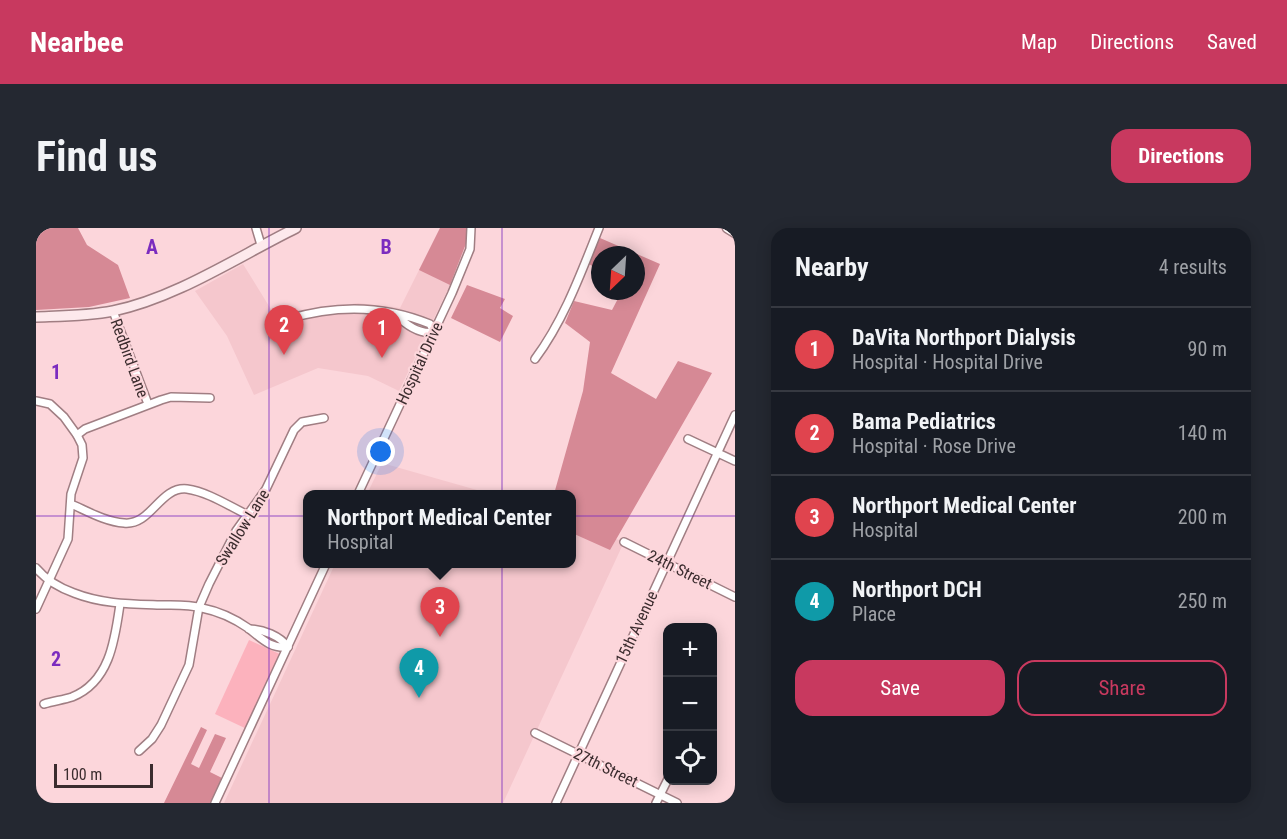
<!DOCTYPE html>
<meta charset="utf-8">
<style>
body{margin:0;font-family:"Roboto Condensed",sans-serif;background:#242831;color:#f1f3f6}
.controls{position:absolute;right:18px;bottom:18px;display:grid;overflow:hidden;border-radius:12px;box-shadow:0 3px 15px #0003}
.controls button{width:54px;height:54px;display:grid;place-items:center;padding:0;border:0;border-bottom:2px solid #363941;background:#171b24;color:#f1f3f6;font:30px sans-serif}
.compass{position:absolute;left:555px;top:18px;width:54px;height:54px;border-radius:50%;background:#171b24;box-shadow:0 3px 15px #0003;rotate:205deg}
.scale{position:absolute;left:18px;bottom:15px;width:99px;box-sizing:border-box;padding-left:6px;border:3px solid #3b2c2e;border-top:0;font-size:16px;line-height:21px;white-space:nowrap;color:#3b2c2e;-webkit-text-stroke:4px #fcd6db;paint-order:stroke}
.you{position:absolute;left:345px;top:224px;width:21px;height:21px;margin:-15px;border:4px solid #fff;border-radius:50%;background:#1a73e8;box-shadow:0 0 0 9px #1a73e833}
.badge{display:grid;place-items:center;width:39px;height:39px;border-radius:50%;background:#c8395f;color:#fff;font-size:20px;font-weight:700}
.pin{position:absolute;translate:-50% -50px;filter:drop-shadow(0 2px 3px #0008)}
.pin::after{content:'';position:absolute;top:32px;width:21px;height:18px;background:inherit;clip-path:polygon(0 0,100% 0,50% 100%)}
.popup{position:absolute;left:267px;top:262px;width:273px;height:78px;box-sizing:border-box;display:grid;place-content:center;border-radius:12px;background:#171b24;filter:drop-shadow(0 2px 4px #0005);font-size:20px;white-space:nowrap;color:#9ea1a6}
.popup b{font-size:22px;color:#f1f3f6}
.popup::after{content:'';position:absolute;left:50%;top:100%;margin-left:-12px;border:12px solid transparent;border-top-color:#171b24}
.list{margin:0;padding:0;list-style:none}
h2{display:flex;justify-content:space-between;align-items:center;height:78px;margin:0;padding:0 24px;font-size:26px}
h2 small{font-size:20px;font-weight:400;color:#9ea1a6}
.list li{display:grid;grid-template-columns:39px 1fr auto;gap:18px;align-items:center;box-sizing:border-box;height:84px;padding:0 24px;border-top:2px solid #363941}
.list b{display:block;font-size:22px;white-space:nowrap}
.list p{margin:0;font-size:20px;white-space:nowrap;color:#9ea1a6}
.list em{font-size:20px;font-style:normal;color:#9ea1a6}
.actions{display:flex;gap:12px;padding:18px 24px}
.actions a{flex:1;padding:14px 0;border:2px solid #c8395f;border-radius:18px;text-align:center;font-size:21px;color:#c8395f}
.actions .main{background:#c8395f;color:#fff}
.icon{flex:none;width:33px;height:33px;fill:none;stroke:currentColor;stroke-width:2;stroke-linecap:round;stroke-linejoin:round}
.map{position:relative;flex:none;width:699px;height:575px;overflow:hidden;border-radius:18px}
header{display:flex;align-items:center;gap:36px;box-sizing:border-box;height:84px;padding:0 30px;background:#c8395f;color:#fff}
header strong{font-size:28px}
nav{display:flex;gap:33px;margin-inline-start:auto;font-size:21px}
.intro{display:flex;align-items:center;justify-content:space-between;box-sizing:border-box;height:144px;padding:0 36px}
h1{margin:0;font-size:42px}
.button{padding:15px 27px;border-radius:18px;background:#c8395f;color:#fff;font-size:21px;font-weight:700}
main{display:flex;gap:36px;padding:0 36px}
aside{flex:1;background:#171b24;border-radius:18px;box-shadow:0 3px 15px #0003}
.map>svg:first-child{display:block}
.built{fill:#f5c7cd}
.green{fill:#fcb2bd}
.forest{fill:#d68995}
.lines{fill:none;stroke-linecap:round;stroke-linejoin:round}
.stream{stroke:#d58894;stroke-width:2}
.minor-casing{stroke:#a07e83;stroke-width:10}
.tertiary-casing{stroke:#a07e83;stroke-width:11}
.secondary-casing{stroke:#a07e83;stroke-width:12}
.minor{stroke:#fff;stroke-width:7}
.tertiary{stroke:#fff;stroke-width:8}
.secondary{stroke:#fde9ec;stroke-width:9}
.grid{fill:none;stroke:#7b2cbf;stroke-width:1.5;stroke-opacity:0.55}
.labels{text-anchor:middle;stroke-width:4.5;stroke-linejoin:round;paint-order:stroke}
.street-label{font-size:16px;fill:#3b2c2e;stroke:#fcd6db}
.grid-label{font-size:20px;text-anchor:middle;font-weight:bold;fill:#7b2cbf;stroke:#fcd6db;stroke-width:4.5;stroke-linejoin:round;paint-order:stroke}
</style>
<header>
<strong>Nearbee</strong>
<nav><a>Map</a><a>Directions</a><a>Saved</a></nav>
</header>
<div class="intro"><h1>Find us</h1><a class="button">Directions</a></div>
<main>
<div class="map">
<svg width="699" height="575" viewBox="0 0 699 575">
<rect width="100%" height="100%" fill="#fcd6db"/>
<g class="built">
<path d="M 404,0 L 436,0 L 414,57 L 363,163 L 332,148 L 282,140 L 218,167 L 191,108 L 159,63 L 207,36 L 236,83 L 283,81 L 322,75 L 364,80 Z"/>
<path d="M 346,235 L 455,266 L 331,266 Z"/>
<path d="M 536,294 L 588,314 L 467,575 L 188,575 L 299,336 L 536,336 Z"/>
</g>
<path class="green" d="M 213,412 L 248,428 L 213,502 L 179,486 Z"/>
<g class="forest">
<path d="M 0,0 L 42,0 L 51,17 L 82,37 L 94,70 L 53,79 L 0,82 Z"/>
<path d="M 404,0 L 436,0 L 414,57 L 383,42 Z"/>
<path d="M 564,10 L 624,36 L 575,145 L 620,171 L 642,133 L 676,145 L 574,322 L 536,305 L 536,266 L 518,266 L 547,163 L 554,114 L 529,95 L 538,73 L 576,82 L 586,63 L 600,63 L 600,27 L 564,27 L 564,43 L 553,36 Z"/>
<path d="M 431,57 L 469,71 L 464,80 L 477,88 L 464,114 L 415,90 Z"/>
<path d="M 165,499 L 171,502 L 155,536 L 163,540 L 179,506 L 190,510 L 174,544 L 186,550 L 174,575 L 128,575 Z"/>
</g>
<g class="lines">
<path class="stream" d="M 0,9 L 8,0"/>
<g class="minor-casing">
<g id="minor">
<path d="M 220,0 L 225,17"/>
<path d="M 77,83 L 112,176"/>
<circle cx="244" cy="93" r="8"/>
<path d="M 252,91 C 299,77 348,77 394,96 L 398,104 C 383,107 369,96 359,86"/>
<path d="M 499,131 C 528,92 545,45 563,0"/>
<path d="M 0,173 L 14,176 L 28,189 L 41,207 L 46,217 L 47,230 L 35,266 L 32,311 L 0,381"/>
<path d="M 41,207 L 49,201 L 125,172 L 135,169 L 174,170"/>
<path d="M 652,211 L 699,233"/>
<path d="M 322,266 L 416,65 L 434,21 L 435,0"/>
<path d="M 35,276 C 51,283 70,294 88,295 C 115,298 124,258 151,261 C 172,264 193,278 212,287"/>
<path d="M 588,314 L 699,369"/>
<path d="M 0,340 C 10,352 24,360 38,365 C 66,376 94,376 124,377 C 138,377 152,376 166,380 C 181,383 199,391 212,400 C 225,410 234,421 252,419"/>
<path d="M 213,401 C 227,401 244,408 252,419"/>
<path d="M 8,476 C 17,473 27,472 36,469 C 74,454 79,411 84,376"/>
<path d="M 499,505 L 641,575"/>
<path d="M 103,523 L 116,511 L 125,497 L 153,437 L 163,379 L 173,356 L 200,303 L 230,261 L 258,202 L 266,194 L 288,190"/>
<path d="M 179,575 L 290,336"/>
<path d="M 520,575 L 699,187"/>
<path d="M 620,575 L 632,551"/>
</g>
</g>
<g class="tertiary-casing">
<path id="tertiary" d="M 691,0 L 699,5"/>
</g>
<g class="secondary-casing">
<path id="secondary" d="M 0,89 C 25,88 52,88 77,83 C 140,70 203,28 260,0"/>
</g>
<use href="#minor" class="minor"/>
<use href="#tertiary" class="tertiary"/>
<use href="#secondary" class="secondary"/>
</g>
<path class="grid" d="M 233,0 L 233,575M 466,0 L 466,575M 0,288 L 699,288"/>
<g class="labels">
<g class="street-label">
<text transform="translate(94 130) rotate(70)" y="6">Redbird Lane</text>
<text transform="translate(383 135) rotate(-65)" y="6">Hospital Drive</text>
<text transform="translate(206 299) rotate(-58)" y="6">Swallow Lane</text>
<text transform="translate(644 341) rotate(26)" y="6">24th Street</text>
<text transform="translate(600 399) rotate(-65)" y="6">15th Avenue</text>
<text transform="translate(570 539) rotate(26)" y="6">27th Street</text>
</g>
</g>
<g class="grid-label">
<text x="116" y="26">A</text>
<text x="350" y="26">B</text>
<text x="20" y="151">1</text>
<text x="20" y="438">2</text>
</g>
</svg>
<div class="controls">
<button>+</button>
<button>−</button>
<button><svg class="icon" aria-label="locate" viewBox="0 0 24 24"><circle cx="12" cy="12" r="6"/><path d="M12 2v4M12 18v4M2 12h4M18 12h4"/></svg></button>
</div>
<svg class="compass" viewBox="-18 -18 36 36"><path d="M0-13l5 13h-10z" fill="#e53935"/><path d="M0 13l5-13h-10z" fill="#9ea1a6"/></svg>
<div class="scale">100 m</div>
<div class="you"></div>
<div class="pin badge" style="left:346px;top:130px;background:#e0444e">1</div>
<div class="pin badge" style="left:248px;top:127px;background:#e0444e">2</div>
<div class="pin badge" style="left:404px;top:409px;background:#e0444e">3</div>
<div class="popup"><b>Northport Medical Center</b>Hospital</div>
<div class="pin badge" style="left:383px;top:470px;background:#0f9aa8">4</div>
</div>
<aside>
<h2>Nearby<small>4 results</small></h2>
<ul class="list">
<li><span class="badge" style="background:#e0444e">1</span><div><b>DaVita Northport Dialysis</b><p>Hospital · Hospital Drive</p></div><em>90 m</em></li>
<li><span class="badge" style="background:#e0444e">2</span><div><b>Bama Pediatrics</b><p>Hospital · Rose Drive</p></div><em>140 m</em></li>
<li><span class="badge" style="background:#e0444e">3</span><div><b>Northport Medical Center</b><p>Hospital</p></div><em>200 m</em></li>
<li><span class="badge" style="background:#0f9aa8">4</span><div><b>Northport DCH</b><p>Place</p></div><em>250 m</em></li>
</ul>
<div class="actions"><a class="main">Save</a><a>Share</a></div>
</aside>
</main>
